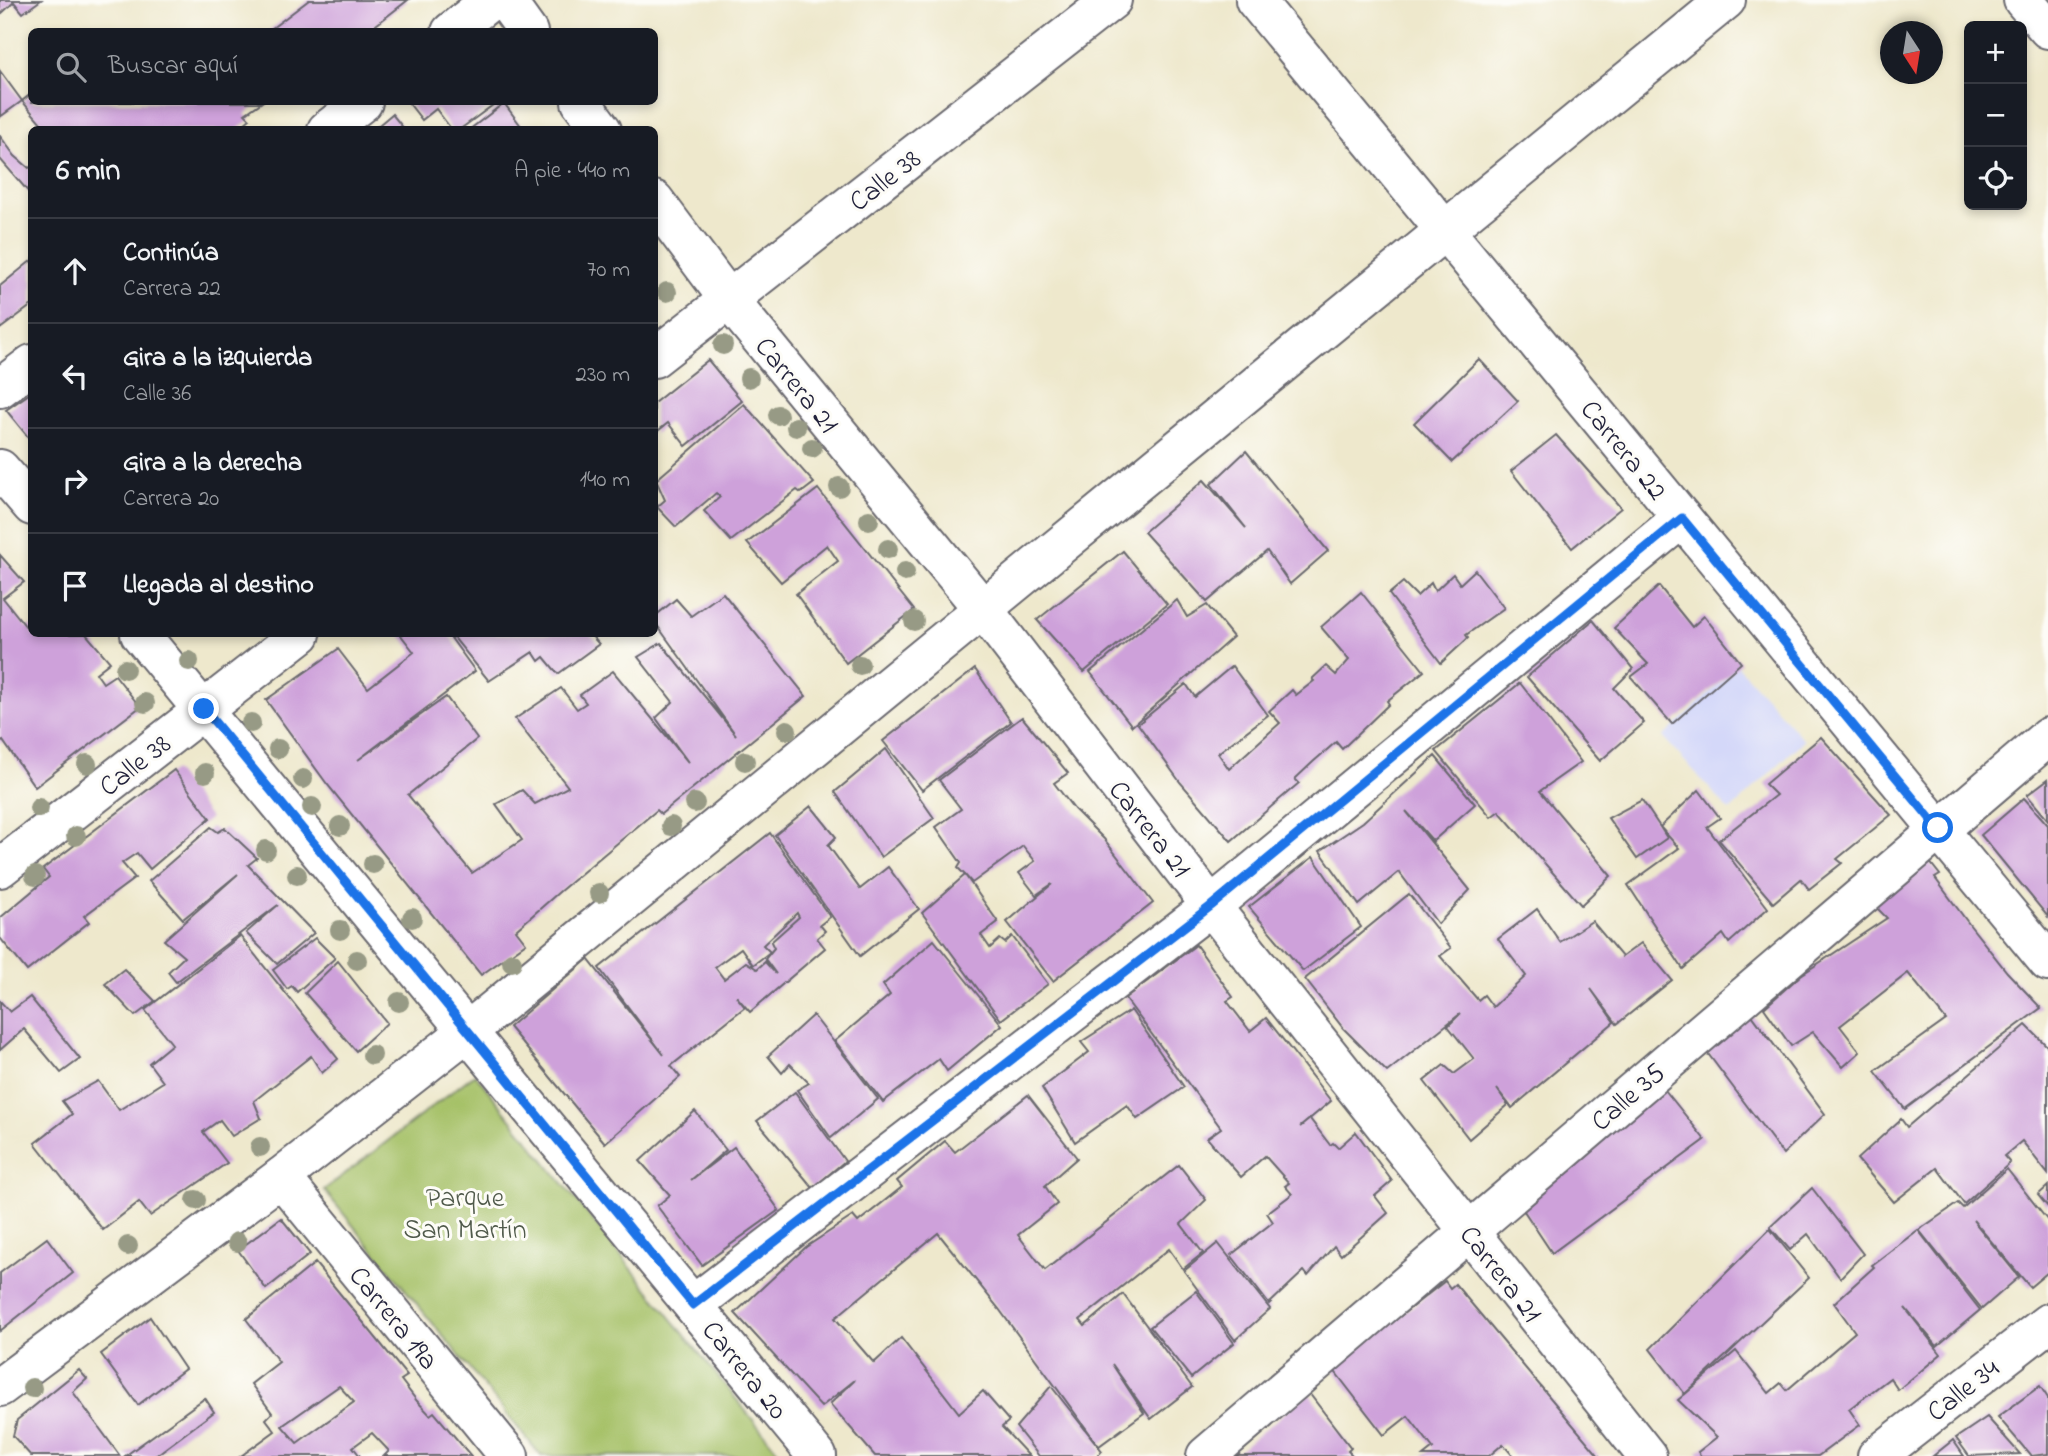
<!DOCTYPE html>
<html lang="es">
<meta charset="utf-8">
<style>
body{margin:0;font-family:"Indie Flower",sans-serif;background:#242831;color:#f1f3f6}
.controls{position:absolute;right:21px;top:21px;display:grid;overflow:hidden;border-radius:10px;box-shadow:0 4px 10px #0003}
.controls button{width:63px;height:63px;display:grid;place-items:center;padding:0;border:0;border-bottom:2px solid #363941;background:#171b24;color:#f1f3f6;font:35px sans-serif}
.compass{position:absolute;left:1880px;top:21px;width:63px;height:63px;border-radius:50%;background:#171b24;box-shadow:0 4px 10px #0003;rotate:168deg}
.stop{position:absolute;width:21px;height:21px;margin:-16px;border:5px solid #1a73e8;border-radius:50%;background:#fff}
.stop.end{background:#1a73e8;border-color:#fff;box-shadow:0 2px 7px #0008}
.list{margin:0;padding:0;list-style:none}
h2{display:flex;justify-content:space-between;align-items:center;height:91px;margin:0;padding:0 28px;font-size:30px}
h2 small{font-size:23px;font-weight:400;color:#9ea1a6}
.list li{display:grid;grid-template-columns:46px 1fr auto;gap:21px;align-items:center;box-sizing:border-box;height:105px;padding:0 28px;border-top:2px solid #363941}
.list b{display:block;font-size:26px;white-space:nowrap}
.list p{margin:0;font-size:23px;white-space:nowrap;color:#9ea1a6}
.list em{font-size:23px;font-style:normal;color:#9ea1a6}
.icon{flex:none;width:38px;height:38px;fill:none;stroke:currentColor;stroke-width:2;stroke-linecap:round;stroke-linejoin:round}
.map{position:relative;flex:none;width:2048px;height:1456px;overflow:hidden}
.search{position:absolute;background:#171b24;box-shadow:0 4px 10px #0003;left:28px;top:28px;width:630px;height:77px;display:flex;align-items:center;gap:18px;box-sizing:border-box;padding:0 24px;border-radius:10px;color:#9ea1a6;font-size:26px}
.panel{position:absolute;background:#171b24;box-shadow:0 4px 10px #0003;left:28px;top:126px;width:630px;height:511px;border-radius:10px}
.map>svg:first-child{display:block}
.built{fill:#d4d8f9}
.green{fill:#a6c168;stroke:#647252;stroke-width:2}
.building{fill:#cea1da;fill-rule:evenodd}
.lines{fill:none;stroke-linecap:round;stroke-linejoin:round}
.minor-casing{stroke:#69676e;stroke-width:42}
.minor{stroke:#fff;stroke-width:38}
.tree{fill:#979a85}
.route{stroke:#1a73e8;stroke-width:9}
.labels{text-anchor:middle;stroke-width:6;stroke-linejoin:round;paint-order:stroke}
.street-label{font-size:28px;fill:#22223b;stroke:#fdfcf7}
.park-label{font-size:28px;fill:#505a4b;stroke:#fdfcf7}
</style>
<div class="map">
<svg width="2048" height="1456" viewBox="0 0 2048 1456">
<rect width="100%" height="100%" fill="#fdfcf7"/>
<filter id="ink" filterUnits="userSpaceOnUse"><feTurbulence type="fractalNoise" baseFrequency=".0143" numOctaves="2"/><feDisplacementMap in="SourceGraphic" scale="14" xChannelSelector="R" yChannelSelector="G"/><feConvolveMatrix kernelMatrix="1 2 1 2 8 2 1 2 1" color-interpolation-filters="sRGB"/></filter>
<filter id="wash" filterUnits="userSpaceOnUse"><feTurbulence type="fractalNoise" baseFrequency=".00686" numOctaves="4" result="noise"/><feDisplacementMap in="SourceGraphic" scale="28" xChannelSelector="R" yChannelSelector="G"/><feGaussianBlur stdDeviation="1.57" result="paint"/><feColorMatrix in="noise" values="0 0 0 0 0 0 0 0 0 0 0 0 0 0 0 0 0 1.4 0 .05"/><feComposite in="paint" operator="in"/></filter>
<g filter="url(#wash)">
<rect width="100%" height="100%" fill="#eee8cc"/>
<path class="built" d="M 1738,666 L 1804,740 L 1730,811 L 1663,737 Z"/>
<path class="green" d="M 475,1074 L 782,1456 L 541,1456 L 324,1190 Z"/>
<g id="blocks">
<g class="building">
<path d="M 0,0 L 41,0 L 23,13 L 14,2 L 0,15 Z"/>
<path d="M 309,0 L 408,0 L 367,32 L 267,32 Z"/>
<path d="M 0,71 L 22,101 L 0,117 Z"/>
<path d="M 32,93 L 32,102 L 262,102 L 245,114 L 250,119 L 237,130 L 47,130 L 22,101 Z"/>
<path d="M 408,102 L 497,102 L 459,130 L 452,130 L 436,109 L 422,120 Z"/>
<path d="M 504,103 L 524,130 L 469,130 Z"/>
<path d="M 392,114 L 405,130 L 373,130 Z"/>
<path d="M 0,136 L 15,156 L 29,168 L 32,166 L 32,196 L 0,159 Z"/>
<path d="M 32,260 L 32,305 L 0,329 L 0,286 Z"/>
<path d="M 1479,359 L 1518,401 L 1452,462 L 1414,423 Z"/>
<path d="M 708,360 L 742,401 L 686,446 L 668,423 L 654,434 L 654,403 Z"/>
<path d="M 32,392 L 32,442 L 6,410 Z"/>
<path d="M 744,404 L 814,483 L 801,493 L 797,490 L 731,541 L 704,511 L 720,497 L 716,493 L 676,527 L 657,507 L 665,500 L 656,480 Z"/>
<path d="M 1556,435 L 1621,508 L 1572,548 L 1511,471 Z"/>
<path d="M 1246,451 L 1328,551 L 1290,584 L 1267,551 L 1207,602 L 1144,532 L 1204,480 L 1246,528 L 1211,484 Z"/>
<path d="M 818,489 L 914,610 L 846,663 L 796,594 L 838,561 L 827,545 L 781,582 L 747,543 Z"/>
<path d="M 1123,551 L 1167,604 L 1084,672 L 1037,620 Z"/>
<path d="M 0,555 L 24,582 L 3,598 L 27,628 L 32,624 L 32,634 L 86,634 L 110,662 L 96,673 L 103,683 L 115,675 L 140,707 L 35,787 L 3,741 L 0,743 Z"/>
<path d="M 1475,570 L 1504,608 L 1466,635 L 1468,638 L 1441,663 L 1389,594 L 1403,582 L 1417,596 L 1431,583 L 1435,591 L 1453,574 L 1460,584 Z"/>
<path d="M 1659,586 L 1692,627 L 1704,616 L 1741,663 L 1672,724 L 1631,677 L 1648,664 L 1614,628 Z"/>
<path d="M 1361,592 L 1424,671 L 1387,701 L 1389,704 L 1342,749 L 1336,742 L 1313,762 L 1295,779 L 1299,783 L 1231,841 L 1180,782 L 1138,724 L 1186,684 L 1195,697 L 1232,666 L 1268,715 L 1218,753 L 1229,769 L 1280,723 L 1269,711 L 1292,690 L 1296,695 L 1314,681 L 1312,679 L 1326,666 L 1336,675 L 1349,660 L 1321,627 Z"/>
<path d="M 723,593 L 806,696 L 661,814 L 657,810 L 559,892 L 516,930 L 526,943 L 481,975 L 327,784 L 266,700 L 338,649 L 368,688 L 414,652 L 400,634 L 448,634 L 475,671 L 358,760 L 446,697 L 477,739 L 408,795 L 472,873 L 522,840 L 496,804 L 522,790 L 535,804 L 568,787 L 515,719 L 561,688 L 577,709 L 586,703 L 580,695 L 613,671 L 688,762 L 656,718 L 673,702 L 638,657 L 661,643 L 736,735 L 654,621 L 654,617 L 676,599 L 691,616 Z"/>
<path d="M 1177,600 L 1187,617 L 1207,605 L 1233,637 L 1132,726 L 1090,672 Z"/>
<path d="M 1593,620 L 1633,669 L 1614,688 L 1644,723 L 1600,761 L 1527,677 Z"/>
<path d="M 451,634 L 590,634 L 599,644 L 558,674 L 544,657 L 539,661 L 533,652 L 489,681 Z"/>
<path d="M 975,669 L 1011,722 L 922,790 L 883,741 Z"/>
<path d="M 1520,683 L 1581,762 L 1540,791 L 1611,876 L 1581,905 L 1499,811 L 1491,817 L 1436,751 Z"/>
<path d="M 1022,717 L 1068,773 L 1054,783 L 1074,809 L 1104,839 L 1153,903 L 1053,981 L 1007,922 L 1052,884 L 1036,895 L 1019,873 L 1035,861 L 1023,846 L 972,883 L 965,875 L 998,922 L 981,935 L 990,948 L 1000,939 L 1005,943 L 1012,936 L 1048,984 L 1001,1020 L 922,913 L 965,875 L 958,868 L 961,863 L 936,827 L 961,809 L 939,780 Z"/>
<path d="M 1821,737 L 1891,815 L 1837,859 L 1842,863 L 1809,889 L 1801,879 L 1773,903 L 1719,840 L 1776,795 L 1765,784 Z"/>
<path d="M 886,749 L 934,818 L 881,857 L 835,792 Z"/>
<path d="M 1435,756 L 1475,804 L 1433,841 L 1406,811 L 1470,890 L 1438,924 L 1399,872 L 1359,905 L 1320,851 L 1363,822 Z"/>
<path d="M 174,770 L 210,818 L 150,869 L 137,853 L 122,863 L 135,878 L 84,916 L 89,922 L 27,971 L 0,938 L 0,918 L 49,877 L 43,869 Z"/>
<path d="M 2048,779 L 2048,820 L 2027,795 Z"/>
<path d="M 1699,790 L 1720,818 L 1707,827 L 1768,908 L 1729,943 L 1723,934 L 1683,969 L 1628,885 L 1679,848 L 1660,827 L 1667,838 L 1637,859 L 1608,818 L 1642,800 L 1660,827 Z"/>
<path d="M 2024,798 L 2048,825 L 2048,917 L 1981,835 Z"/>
<path d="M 811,806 L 836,837 L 828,845 L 860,889 L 888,867 L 919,909 L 860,956 L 775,835 Z"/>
<path d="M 211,827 L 218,832 L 225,828 L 257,858 L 248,865 L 314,933 L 277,964 L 246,933 L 278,905 L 176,982 L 168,972 L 184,957 L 164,940 L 238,874 L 183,919 L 149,881 Z"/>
<path d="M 770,833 L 830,917 L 820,925 L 825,931 L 817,938 L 825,948 L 750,1012 L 736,996 L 745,1007 L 671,1066 L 680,1077 L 605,1143 L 509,1027 L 588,959 L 664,1055 L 599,968 ZM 797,913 L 799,917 L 771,942 L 774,948 L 765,959 L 776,974 L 765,962 L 757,969 L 746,962 L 724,979 L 715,967 L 741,948 L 753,965 L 770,952 L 763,945 Z"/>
<path d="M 1922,852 L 1940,875 L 1935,878 L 1969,924 L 2007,972 L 2041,1008 L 1905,1109 L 1875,1071 L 1946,1020 L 1908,973 L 1840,1026 L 1860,1052 L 1843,1067 L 1813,1032 L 1791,1046 L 1764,1008 L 1801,975 L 1887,918 L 1865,896 Z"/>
<path d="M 1313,857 L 1361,927 L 1303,971 L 1249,907 Z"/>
<path d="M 1409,894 L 1451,948 L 1440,956 L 1478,1000 L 1484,995 L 1493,1007 L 1526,976 L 1498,939 L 1537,909 L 1560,942 L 1592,921 L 1622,957 L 1641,943 L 1672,980 L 1617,1024 L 1591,989 L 1614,1022 L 1512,1108 L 1497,1089 L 1508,1105 L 1469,1139 L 1424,1081 L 1444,1065 L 1454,1074 L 1474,1059 L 1448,1026 L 1460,1014 L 1387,1072 L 1343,1028 L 1305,979 Z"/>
<path d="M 240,936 L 338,1059 L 322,1073 L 311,1056 L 254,1101 L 261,1118 L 232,1136 L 220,1120 L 203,1132 L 227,1163 L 150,1216 L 139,1202 L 103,1230 L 35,1143 L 72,1114 L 62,1101 L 98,1081 L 119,1110 L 163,1082 L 149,1063 L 172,1044 L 145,1010 Z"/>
<path d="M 315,938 L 335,958 L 297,992 L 292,986 L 287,989 L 273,970 Z"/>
<path d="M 934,940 L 1002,1025 L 947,1071 L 939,1059 L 883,1102 L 835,1041 L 890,995 L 883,985 Z"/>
<path d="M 1196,945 L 1233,997 L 1227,1001 L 1250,1031 L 1266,1018 L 1331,1101 L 1300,1127 L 1310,1119 L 1330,1145 L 1333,1143 L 1338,1148 L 1356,1132 L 1392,1181 L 1375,1196 L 1388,1213 L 1341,1255 L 1334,1246 L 1308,1276 L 1304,1271 L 1269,1304 L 1231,1255 L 1273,1222 L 1267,1213 L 1292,1194 L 1285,1186 L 1289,1183 L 1265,1156 L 1241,1177 L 1207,1138 L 1221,1128 L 1125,998 Z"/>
<path d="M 338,961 L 387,1023 L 356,1051 L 305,993 Z"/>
<path d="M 124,969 L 155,1001 L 135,1016 L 105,984 Z"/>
<path d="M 30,997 L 80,1059 L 61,1073 L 24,1029 L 0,1050 L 0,1001 L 10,1012 Z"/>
<path d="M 1741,1000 L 1825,1114 L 1783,1154 L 1697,1039 Z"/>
<path d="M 1131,1010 L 1184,1087 L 1137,1119 L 1127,1105 L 1075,1142 L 1042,1088 L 1089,1052 L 1081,1042 Z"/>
<path d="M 813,1015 L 878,1099 L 831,1138 L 797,1090 L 809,1083 L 790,1064 L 782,1073 L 768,1056 Z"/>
<path d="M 2026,1025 L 2048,1047 L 2048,1174 L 2022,1141 L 2004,1156 L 2010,1163 L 1964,1204 L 1937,1168 L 1894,1202 L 1857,1159 L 1901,1119 L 1907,1127 Z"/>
<path d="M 1653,1075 L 1705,1140 L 1552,1253 L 1514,1196 Z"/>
<path d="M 795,1092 L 845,1161 L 813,1188 L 757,1121 Z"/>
<path d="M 1028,1095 L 1077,1158 L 1045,1186 L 1057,1204 L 1018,1235 L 1045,1270 L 1179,1165 L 1206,1200 L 1181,1224 L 1203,1253 L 1183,1269 L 1169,1249 L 1080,1320 L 1085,1326 L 1123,1294 L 1192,1387 L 1151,1419 L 1112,1364 L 1144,1413 L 1099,1446 L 999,1309 L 938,1233 L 835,1318 L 874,1363 L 901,1338 L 959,1413 L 983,1391 L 1009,1421 L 1002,1427 L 1029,1456 L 875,1456 L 830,1404 L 855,1380 L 821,1407 L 735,1313 L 806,1247 L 853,1216 L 858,1222 L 902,1187 L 897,1181 L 945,1141 L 955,1152 Z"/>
<path d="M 695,1111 L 726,1150 L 691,1180 L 734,1147 L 779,1210 L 702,1265 L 657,1206 L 670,1195 L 640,1161 Z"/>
<path d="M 2007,1169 L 2048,1221 L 2048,1272 L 2030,1287 L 1973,1220 L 2019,1277 L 1982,1309 L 1919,1230 L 1958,1203 L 1963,1208 Z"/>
<path d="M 2048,1186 L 2048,1207 L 2038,1195 Z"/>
<path d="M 1812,1188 L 1863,1254 L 1840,1278 L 1808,1234 L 1790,1250 L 1770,1227 Z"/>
<path d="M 281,1218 L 310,1254 L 266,1289 L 238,1250 Z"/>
<path d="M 1770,1229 L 1809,1278 L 1685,1394 L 1650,1349 Z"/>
<path d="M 1918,1230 L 1980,1310 L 1937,1346 L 1905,1308 L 1941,1354 L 1898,1390 L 1890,1378 L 1849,1409 L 1860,1425 L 1818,1456 L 1701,1456 L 1698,1452 L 1717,1437 L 1678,1400 L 1736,1351 L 1769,1393 L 1781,1383 L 1787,1390 L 1855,1332 L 1834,1303 L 1874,1267 L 1872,1265 Z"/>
<path d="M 47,1238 L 73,1273 L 0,1331 L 0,1273 Z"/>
<path d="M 1218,1243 L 1270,1309 L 1235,1340 L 1184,1271 Z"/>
<path d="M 315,1263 L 407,1376 L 401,1380 L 417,1401 L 430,1415 L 434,1412 L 471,1456 L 384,1456 L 389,1451 L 372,1433 L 353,1447 L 360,1456 L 241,1456 L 275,1431 L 266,1419 L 272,1413 L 251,1384 L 279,1362 L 246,1319 ZM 339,1386 L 354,1402 L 297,1443 L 282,1426 Z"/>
<path d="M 1445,1281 L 1450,1288 L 1455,1284 L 1599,1456 L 1513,1456 L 1503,1444 L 1489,1456 L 1423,1456 L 1433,1448 L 1408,1416 L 1384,1435 L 1333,1369 Z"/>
<path d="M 1196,1291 L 1234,1343 L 1191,1378 L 1150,1327 Z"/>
<path d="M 150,1317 L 185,1369 L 138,1405 L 101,1354 Z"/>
<path d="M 79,1370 L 87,1379 L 73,1392 L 120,1456 L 31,1456 L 13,1436 L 17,1420 Z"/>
<path d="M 1051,1386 L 1102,1451 L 1097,1456 L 1039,1456 L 1016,1427 Z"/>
<path d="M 2040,1386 L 2048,1398 L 2048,1454 L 2031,1456 L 1998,1417 Z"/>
<path d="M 1309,1393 L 1351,1448 L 1348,1451 L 1353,1456 L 1232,1456 Z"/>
<path d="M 205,1398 L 214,1412 L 155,1456 L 125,1456 Z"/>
<path d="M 1987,1417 L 2020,1454 L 1969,1456 L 1956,1438 Z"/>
<path d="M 1953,1440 L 1964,1456 L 1933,1456 Z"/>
</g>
</g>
</g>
<g filter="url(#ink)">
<use href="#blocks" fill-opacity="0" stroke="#69676e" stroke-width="2"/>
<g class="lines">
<g class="minor-casing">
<g id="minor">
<path d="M 505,0 L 528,32"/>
<path d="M 1255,0 L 2048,962"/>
<path d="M 2023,0 L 2048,29"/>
<path d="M 451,32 L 491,0"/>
<path d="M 581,102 L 602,130"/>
<path d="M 327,130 L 363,102"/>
<path d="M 654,200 L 729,300 L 983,609 L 1211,906 L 1647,1456"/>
<path d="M 654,358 L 1112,0"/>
<path d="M 0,388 L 32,364"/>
<path d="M 0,469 L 32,506"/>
<path d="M 140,634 L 817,1456"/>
<path d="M 0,868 L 301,634"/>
<path d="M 281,1177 L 509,1456"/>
<path d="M 693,1305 L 1211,906 L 1682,518"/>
<path d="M 0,1387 L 281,1177 L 468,1031 L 1726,0"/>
<path d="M 1206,1456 L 2048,737"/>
<path d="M 1877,1456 L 2048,1323"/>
</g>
</g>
<use href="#minor" class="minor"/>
</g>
<g class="tree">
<circle cx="667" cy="292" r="10"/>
<circle cx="723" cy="345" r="10"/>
<circle cx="749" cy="378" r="10"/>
<circle cx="778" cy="415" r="10"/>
<circle cx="796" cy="427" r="10"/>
<circle cx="812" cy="448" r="10"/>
<circle cx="839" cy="487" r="10"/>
<circle cx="869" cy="520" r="10"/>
<circle cx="888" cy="549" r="10"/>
<circle cx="905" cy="572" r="10"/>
<circle cx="914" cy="621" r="10"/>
<circle cx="189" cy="661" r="10"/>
<circle cx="860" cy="665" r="10"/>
<circle cx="125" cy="669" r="10"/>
<circle cx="145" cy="703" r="10"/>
<circle cx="251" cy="723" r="10"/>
<circle cx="787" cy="730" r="10"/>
<circle cx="278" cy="749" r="10"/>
<circle cx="745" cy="761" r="10"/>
<circle cx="87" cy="764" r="10"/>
<circle cx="205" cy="773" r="10"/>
<circle cx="303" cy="779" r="10"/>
<circle cx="695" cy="803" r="10"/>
<circle cx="312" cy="807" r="10"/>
<circle cx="39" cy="808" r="10"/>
<circle cx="340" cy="826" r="10"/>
<circle cx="671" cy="826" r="10"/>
<circle cx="76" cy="836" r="10"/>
<circle cx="266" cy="850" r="10"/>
<circle cx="373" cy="864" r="10"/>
<circle cx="297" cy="875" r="10"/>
<circle cx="35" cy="876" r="10"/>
<circle cx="599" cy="893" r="10"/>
<circle cx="412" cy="918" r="10"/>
<circle cx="340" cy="930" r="10"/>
<circle cx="357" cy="960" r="10"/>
<circle cx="512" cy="962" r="10"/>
<circle cx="399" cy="1002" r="10"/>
<circle cx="372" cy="1055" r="10"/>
<circle cx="260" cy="1147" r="10"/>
<circle cx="196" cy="1200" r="10"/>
<circle cx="237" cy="1242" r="10"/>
<circle cx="128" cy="1246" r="10"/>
<circle cx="32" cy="1388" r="10"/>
</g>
</g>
<g class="lines" filter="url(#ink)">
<path class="route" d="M 204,709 L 693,1305 L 1211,906 L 1682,518 L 1938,828"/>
</g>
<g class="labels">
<g class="street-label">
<text transform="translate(884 179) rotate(-38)" y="10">Calle 38</text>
<text transform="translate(798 384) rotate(51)" y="10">Carrera 21</text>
<text transform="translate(1625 449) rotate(51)" y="10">Carrera 22</text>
<text transform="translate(134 764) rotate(-38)" y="10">Calle 38</text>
<text transform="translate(1151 828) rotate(52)" y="10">Carrera 21</text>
<text transform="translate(1627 1096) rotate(-41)" y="10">Calle 35</text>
<text transform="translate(1502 1273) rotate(52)" y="10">Carrera 21</text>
<text transform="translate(395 1317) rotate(51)" y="10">Carrera 19a</text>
<text transform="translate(746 1369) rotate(51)" y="10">Carrera 20</text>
<text transform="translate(1962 1389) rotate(-38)" y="10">Calle 34</text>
</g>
<g class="park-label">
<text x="465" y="1206">Parque<tspan x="465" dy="32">San Martín</tspan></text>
</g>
</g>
</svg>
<div class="controls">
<button>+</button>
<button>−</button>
<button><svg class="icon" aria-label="locate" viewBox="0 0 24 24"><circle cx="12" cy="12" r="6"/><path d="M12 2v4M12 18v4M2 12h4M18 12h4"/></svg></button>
</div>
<svg class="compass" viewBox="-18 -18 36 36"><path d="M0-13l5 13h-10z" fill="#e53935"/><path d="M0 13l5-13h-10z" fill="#9ea1a6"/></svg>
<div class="stop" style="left:1938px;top:828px"></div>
<div class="stop end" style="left:204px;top:709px"></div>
<div class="search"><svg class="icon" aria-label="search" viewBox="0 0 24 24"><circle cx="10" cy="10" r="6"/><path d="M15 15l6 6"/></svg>Buscar aquí</div>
<section class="panel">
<h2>6 min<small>A pie · 440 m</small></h2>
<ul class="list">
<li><svg class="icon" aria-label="ahead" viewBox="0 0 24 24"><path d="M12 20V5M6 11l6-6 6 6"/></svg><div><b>Continúa</b><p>Carrera 22</p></div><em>70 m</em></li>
<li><svg class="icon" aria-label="left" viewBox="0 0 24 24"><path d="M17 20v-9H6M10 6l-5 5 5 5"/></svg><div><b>Gira a la izquierda</b><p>Calle 36</p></div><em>230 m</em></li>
<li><svg class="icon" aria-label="right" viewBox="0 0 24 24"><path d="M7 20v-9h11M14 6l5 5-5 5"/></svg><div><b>Gira a la derecha</b><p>Carrera 20</p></div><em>140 m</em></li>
<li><svg class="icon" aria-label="arrive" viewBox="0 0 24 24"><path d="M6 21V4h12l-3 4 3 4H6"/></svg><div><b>Llegada al destino</b></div></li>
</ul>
</section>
</div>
